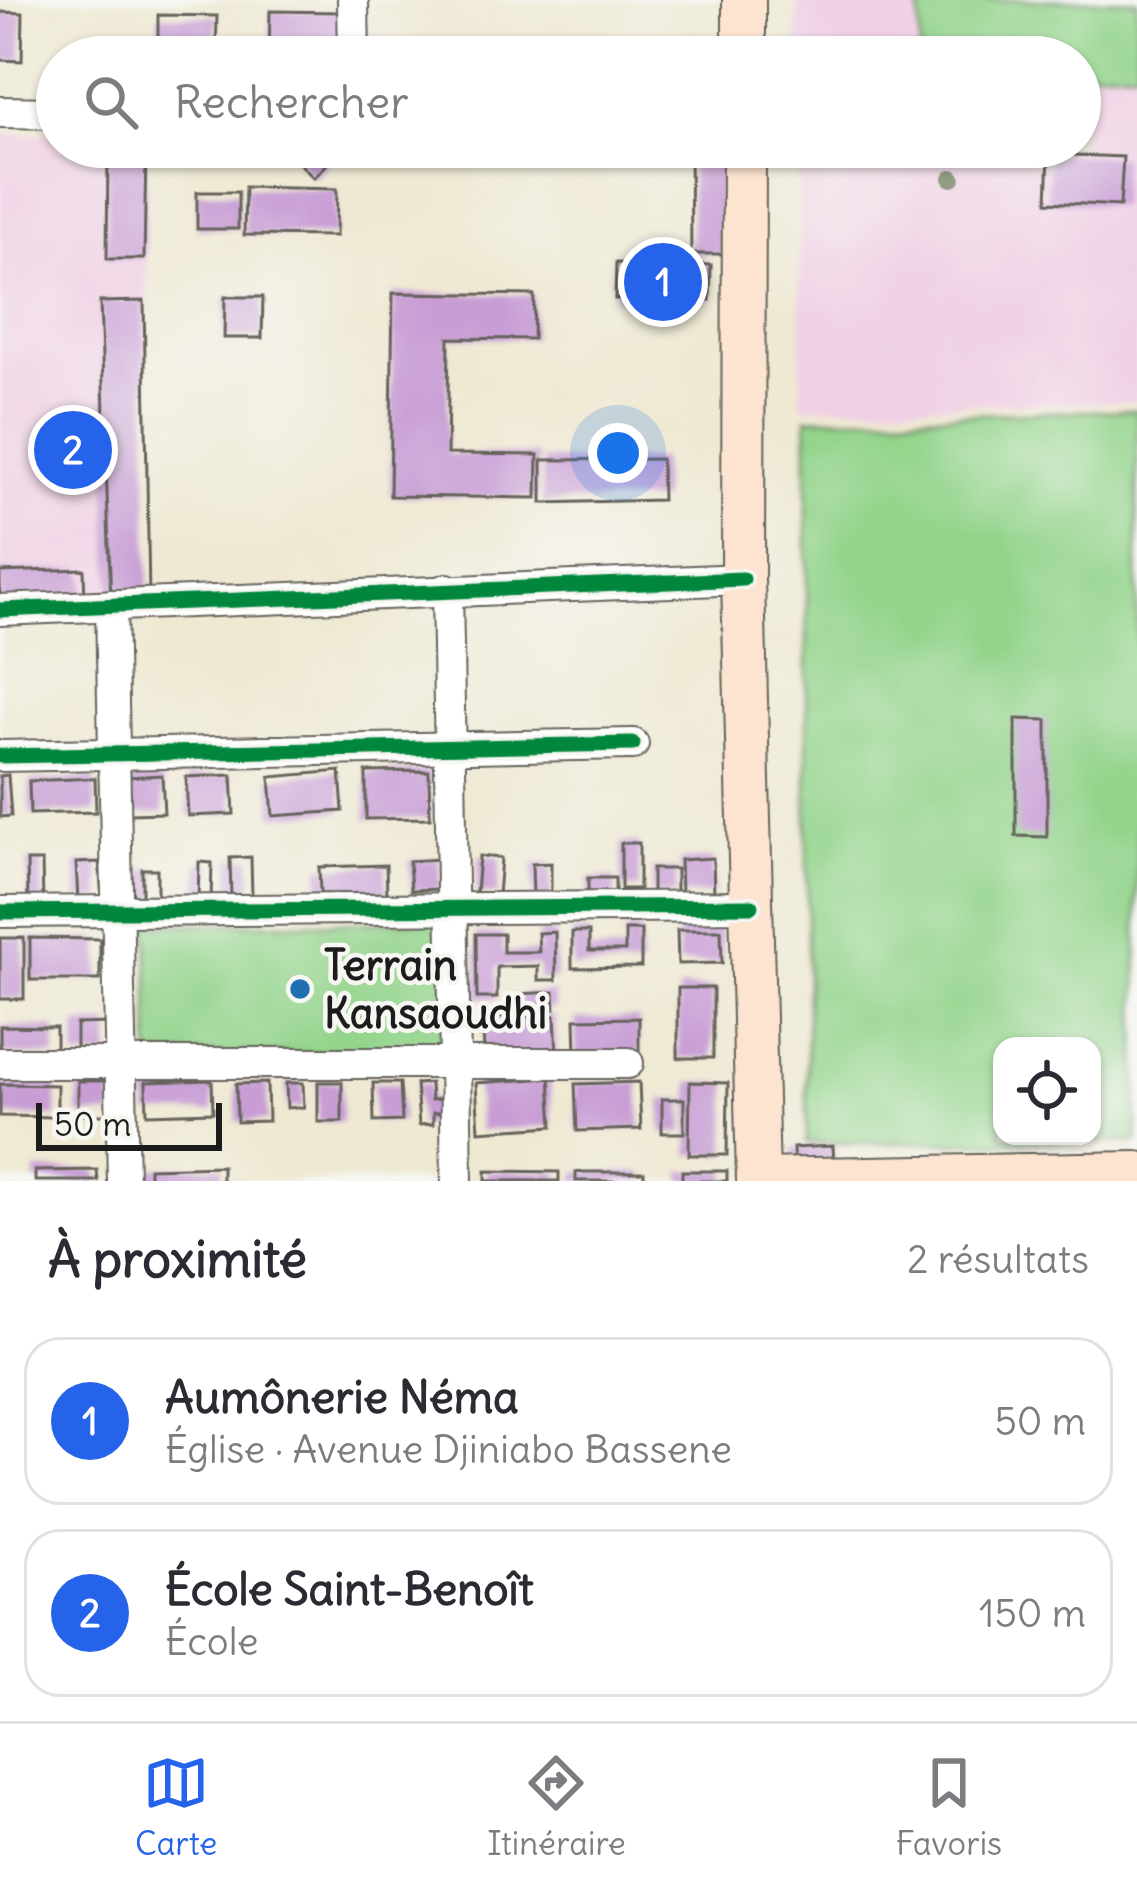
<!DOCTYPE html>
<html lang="fr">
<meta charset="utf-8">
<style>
body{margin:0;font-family:Delius,sans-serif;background:#f2f2f3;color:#2b2b33}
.controls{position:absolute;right:36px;bottom:36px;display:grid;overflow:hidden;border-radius:24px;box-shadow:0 3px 9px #0004}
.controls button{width:108px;height:108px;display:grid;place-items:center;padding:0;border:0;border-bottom:3px solid #e1e1e2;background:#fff;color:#2b2b33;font:60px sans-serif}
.scale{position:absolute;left:36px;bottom:30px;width:186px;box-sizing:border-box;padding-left:12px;border:6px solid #1c1c1c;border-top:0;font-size:33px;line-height:42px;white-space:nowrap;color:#1c1c1c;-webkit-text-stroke:9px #f6f6f2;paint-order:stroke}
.you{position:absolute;left:618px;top:453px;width:42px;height:42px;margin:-30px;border:9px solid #fff;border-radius:50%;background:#1a73e8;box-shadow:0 0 0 18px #1a73e833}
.badge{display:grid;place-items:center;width:78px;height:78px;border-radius:50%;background:#2563eb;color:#fff;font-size:39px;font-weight:700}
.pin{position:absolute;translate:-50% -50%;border:6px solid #fff;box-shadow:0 3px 12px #0006}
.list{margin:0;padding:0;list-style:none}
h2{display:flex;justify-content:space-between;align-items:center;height:156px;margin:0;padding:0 48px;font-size:51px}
h2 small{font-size:39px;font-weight:400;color:#7c7c81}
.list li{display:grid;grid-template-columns:78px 1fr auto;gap:36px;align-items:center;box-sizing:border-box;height:168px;margin:0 24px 24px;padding:0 24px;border:3px solid #e1e1e2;border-radius:36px}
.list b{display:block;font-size:45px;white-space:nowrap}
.list p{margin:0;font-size:39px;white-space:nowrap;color:#7c7c81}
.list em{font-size:39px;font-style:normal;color:#7c7c81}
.icon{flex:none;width:66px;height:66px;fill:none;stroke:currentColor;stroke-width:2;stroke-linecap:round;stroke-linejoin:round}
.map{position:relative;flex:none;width:1137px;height:1181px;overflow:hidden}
.search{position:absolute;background:#fff;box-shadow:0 3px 9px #0004;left:36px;right:36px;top:36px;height:132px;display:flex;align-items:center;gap:30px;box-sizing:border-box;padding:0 42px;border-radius:66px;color:#7c7c81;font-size:45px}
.sheet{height:540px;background:#fff}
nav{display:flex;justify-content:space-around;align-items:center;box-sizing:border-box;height:168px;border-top:3px solid #e1e1e2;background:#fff;font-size:33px;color:#7c7c81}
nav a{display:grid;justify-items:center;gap:6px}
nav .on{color:#2563eb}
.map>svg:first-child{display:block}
.built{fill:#f0d0e5}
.green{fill:#93d48b;stroke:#587854;stroke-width:3;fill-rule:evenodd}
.building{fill:#c89dd5}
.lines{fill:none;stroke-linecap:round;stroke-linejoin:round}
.street-casing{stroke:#66645c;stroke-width:34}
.secondary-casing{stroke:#66645c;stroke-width:46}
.street{stroke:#fff;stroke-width:30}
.secondary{stroke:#fde4d0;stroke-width:42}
.cycleway-casing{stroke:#f6f6f2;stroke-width:22}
.cycleway{stroke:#00873e;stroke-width:15}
.tree{fill:#929b84}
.poi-dot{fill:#1f6fb2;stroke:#f6f6f2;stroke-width:4.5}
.labels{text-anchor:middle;stroke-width:9;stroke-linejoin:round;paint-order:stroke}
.poi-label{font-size:42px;font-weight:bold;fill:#1c1c1c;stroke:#f6f6f2;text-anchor:start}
</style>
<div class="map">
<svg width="1137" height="1181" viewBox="0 0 1137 1181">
<rect width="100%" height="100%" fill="#f6f6f2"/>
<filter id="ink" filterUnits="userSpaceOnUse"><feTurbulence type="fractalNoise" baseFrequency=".00833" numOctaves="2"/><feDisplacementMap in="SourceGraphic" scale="24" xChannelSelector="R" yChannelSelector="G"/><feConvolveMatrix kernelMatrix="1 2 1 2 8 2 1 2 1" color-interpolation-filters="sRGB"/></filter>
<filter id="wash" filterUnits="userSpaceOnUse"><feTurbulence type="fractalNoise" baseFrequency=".004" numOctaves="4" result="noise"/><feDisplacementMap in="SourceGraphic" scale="48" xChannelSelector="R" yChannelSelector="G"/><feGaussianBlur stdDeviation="2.7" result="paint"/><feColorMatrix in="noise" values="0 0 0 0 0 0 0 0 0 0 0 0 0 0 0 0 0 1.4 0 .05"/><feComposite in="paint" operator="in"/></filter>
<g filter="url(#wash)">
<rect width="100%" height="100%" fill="#efe9d3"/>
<g class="built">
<path d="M 797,0 L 1137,0 L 1137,402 L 801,407 L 798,147 L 1080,147 L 1080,57 L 797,57 Z"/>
<path d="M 57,133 L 57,147 L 146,147 L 149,598 L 0,607 L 0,135 Z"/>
</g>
<g class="green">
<path d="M 920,0 L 1137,0 L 1137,70 L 1080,70 L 1080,57 L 920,57 Z"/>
<path d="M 1137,410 L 1137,1142 L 807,1143 L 807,418 ZM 1002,1046 L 1092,1046 L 1092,1136 L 1002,1136 Z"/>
<path d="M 449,921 L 451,1052 L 150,1055 L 148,925 Z"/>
</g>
<g id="blocks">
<g class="building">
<path d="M 270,11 L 341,12 L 341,57 L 269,57 Z"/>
<path d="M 0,12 L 23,13 L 22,61 L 0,60 Z"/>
<path d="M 158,15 L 217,16 L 216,57 L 158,57 Z"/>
<path d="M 309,147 L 328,163 L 314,178 L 296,160 Z"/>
<path d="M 690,147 L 726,147 L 726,254 L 691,254 Z"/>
<path d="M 108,152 L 146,153 L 144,259 L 107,259 Z"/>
<path d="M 1049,154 L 1123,157 L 1120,206 L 1047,202 Z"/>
<path d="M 245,187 L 337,189 L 336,236 L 244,235 Z"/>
<rect x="197" y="192" width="41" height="37"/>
<path d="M 616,263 L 711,265 L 710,300 L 615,299 Z"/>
<path d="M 393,293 L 534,295 L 533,339 L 449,338 L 447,454 L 538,455 L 537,498 L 390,496 Z"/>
<path d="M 225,297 L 263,297 L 262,338 L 224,338 Z"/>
<path d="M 144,301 L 149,598 L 111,601 L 100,302 Z"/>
<path d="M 661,459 L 662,500 L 542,503 L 542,460 Z"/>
<path d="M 84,569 L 85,603 L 0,607 L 0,572 Z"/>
<path d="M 1016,719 L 1047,720 L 1047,837 L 1016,836 Z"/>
<path d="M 340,771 L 343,811 L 273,816 L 270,777 Z"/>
<path d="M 429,771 L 430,818 L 366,819 L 366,772 Z"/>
<path d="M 8,775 L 11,816 L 0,817 L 0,776 Z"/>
<path d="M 162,775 L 164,813 L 129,814 L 127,777 Z"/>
<path d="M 232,775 L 234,814 L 188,816 L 186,777 Z"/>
<path d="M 95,778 L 96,812 L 30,814 L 29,781 Z"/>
<rect x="621" y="843" width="18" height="46"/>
<path d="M 479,856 L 501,858 L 498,895 L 476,893 Z"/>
<path d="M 251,857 L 252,897 L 231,898 L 230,858 Z"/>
<path d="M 713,858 L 714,894 L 681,895 L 680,860 Z"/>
<path d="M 439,859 L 441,889 L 411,890 L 409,861 Z"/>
<path d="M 27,861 L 42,861 L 43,901 L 28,901 Z"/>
<path d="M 99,862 L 102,899 L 78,900 L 76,863 Z"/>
<path d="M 199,862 L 212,863 L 211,901 L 198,901 Z"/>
<path d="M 551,863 L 551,897 L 533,897 L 532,864 Z"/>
<path d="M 386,865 L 387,893 L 320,894 L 319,867 Z"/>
<rect x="142" y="869" width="15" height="31"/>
<rect x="652" y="869" width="24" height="26"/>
<rect x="588" y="878" width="27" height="23"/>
<path d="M 625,930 L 641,930 L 641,967 L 572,968 L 572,932 L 589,932 L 589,951 L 625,951 Z"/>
<path d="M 677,930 L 721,930 L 722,963 L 678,964 Z"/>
<path d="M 555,932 L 556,980 L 538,980 L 538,966 L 497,967 L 497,998 L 477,998 L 476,934 L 503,934 L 503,952 L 539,952 L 538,933 Z"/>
<rect x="0" y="938" width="24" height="61"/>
<path d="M 30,938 L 100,939 L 100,980 L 30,980 Z"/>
<rect x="678" y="988" width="35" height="70"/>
<path d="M 554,992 L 555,1009 L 520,1011 L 519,994 Z"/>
<path d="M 555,1016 L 557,1055 L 484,1057 L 483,1018 Z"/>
<path d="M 639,1018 L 639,1054 L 576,1055 L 575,1019 Z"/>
<path d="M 110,1023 L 110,1057 L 76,1058 L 76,1024 Z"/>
<path d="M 0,1026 L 56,1027 L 56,1056 L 0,1055 Z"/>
<path d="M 550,1078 L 553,1126 L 479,1131 L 476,1083 Z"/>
<path d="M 212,1080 L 213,1112 L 147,1114 L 146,1082 Z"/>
<rect x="78" y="1081" width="35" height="34"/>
<rect x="318" y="1082" width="24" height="40"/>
<path d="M 639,1082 L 641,1129 L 577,1131 L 575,1084 Z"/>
<path d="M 690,1082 L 728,1083 L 727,1155 L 689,1155 Z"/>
<path d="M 267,1083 L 268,1121 L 237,1122 L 236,1084 Z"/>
<path d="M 286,1083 L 303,1083 L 304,1107 L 287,1108 Z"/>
<path d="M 373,1083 L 400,1083 L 402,1121 L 374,1122 Z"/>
<path d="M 430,1083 L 431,1100 L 447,1099 L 447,1112 L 433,1113 L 433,1124 L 419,1125 L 416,1084 Z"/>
<path d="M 0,1084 L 57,1085 L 57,1117 L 0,1116 Z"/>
<rect x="662" y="1099" width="22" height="34"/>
<path d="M 833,1146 L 834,1166 L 794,1169 L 793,1148 Z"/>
<path d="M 222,1166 L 222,1181 L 149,1181 L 149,1168 Z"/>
<path d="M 97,1170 L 98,1181 L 35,1181 L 35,1171 Z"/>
<path d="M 486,1171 L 559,1172 L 559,1181 L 486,1181 Z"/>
<rect x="682" y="1171" width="45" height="10"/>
<rect x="576" y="1172" width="68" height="9"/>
</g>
</g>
</g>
<g filter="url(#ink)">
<use href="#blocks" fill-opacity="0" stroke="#66645c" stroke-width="3"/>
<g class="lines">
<g class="street-casing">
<g id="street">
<path d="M 353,0 L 354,57"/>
<path d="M 0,112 L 57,113"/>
<path d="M 447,589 L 457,1181"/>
<path d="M 111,605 L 123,1181"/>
<path d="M 0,610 L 743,579"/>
<path d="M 0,756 L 633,744"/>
<path d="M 0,912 L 752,906"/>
<path d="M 0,1063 L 628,1063"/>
</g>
</g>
<g class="secondary-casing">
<g id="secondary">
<path d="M 744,57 L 744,0"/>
<path d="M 744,147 L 743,579 L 758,1180 L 1137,1173"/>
</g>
</g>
<use href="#street" class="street"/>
<use href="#secondary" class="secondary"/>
<g class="cycleway-casing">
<g id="cycleway">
<path d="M 0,610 L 743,579"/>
<path d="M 0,756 L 633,744"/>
<path d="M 0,912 L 752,906"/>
</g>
</g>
<use href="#cycleway" class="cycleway"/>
</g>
<circle class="tree" cx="952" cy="178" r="9"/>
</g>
<circle class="poi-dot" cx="300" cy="989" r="12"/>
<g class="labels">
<g class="poi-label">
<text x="324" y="980">Terrain<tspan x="324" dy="48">Kansaoudhi</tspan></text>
</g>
</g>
</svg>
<div class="controls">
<button><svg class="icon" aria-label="locate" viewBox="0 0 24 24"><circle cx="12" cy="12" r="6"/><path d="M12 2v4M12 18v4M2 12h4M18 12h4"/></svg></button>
</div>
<div class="scale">50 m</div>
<div class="you"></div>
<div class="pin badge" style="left:663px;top:282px">1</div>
<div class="pin badge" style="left:73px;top:450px">2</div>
<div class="search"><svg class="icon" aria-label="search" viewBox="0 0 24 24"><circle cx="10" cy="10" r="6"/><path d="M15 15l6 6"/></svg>Rechercher</div>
</div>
<section class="sheet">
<h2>À proximité<small>2 résultats</small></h2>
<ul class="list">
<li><span class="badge">1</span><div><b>Aumônerie Néma</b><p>Église · Avenue Djiniabo Bassene</p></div><em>50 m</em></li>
<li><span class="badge">2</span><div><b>École Saint-Benoît</b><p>École</p></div><em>150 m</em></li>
</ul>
</section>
<nav>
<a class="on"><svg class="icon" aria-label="map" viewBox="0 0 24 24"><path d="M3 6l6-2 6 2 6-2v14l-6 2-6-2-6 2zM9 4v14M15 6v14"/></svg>Carte</a>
<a><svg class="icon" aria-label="directions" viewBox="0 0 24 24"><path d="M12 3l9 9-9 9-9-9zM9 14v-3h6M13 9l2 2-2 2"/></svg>Itinéraire</a>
<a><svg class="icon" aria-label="saved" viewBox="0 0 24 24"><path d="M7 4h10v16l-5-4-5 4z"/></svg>Favoris</a>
</nav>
